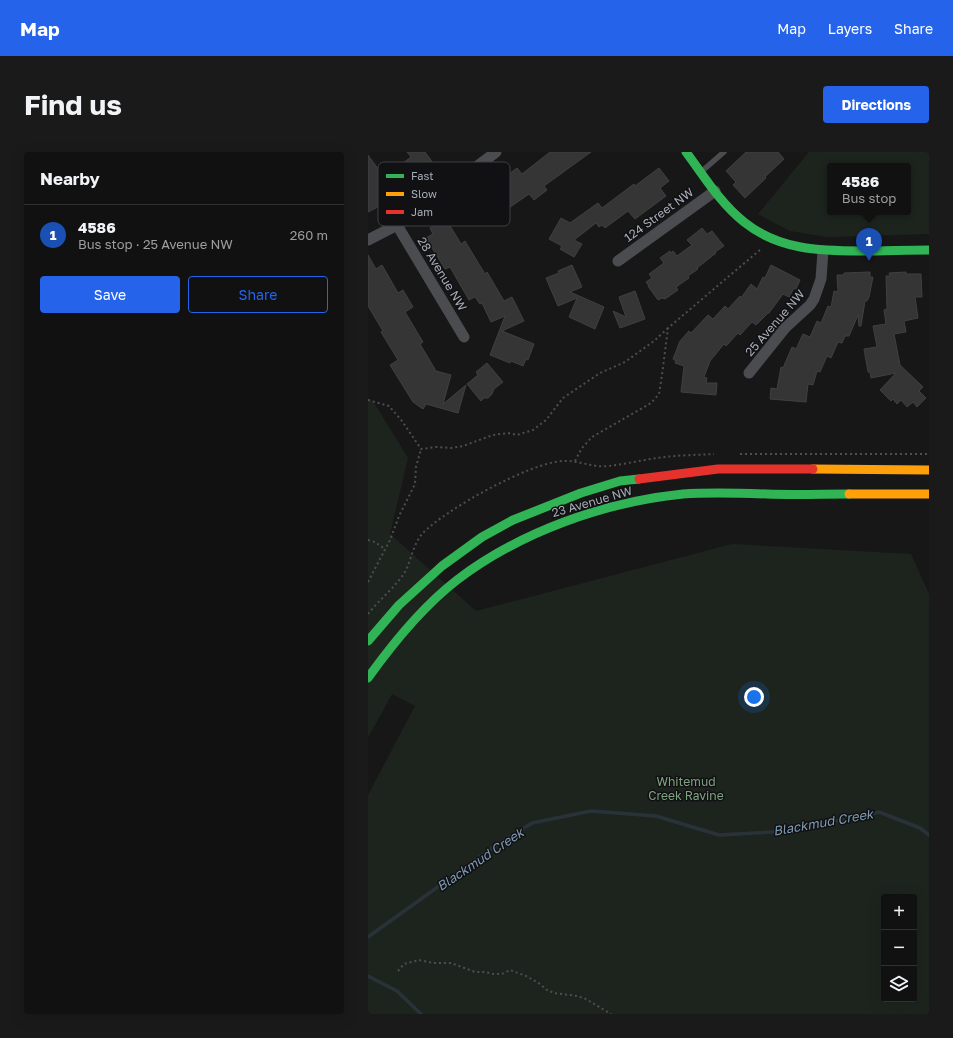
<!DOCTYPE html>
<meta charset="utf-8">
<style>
body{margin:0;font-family:"Golos Text",sans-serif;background:#1a1a1a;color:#f1f3f6}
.controls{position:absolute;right:12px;bottom:12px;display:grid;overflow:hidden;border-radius:4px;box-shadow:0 4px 16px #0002}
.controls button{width:36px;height:36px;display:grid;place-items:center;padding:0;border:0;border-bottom:1px solid #303131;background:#111;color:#f1f3f6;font:20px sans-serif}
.you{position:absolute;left:386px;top:545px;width:14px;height:14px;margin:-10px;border:3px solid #fff;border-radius:50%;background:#1a73e8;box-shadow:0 0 0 6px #1a73e833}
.badge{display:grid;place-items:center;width:26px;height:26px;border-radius:50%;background:#2563eb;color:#fff;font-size:13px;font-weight:700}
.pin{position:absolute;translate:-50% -33px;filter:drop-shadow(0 1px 2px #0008)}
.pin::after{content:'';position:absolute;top:21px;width:14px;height:12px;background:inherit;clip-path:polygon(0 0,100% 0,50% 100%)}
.popup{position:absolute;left:459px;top:11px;width:84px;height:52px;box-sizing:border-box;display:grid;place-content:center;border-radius:4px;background:#111;filter:drop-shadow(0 1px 3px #0005);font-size:13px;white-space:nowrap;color:#9c9d9f}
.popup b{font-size:15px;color:#f1f3f6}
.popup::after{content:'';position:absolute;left:50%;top:100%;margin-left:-8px;border:8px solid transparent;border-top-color:#111}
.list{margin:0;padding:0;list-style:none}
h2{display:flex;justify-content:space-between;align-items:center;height:52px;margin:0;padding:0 16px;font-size:17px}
h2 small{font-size:13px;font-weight:400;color:#9c9d9f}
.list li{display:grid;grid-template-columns:26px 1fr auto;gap:12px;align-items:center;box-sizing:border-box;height:60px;padding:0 16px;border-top:1px solid #303131}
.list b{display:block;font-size:15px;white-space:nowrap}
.list p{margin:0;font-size:13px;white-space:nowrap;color:#9c9d9f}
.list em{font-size:13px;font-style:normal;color:#9c9d9f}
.actions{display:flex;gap:8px;padding:12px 16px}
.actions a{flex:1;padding:9px 0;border:1px solid #2563eb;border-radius:4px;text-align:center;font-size:14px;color:#2563eb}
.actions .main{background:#2563eb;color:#fff}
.icon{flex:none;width:22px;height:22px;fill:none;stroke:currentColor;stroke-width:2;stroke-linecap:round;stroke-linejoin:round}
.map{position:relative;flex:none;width:561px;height:862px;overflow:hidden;border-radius:4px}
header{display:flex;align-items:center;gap:24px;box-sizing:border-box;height:56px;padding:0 20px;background:#2563eb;color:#fff}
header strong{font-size:19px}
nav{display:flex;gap:22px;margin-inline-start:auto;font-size:14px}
.intro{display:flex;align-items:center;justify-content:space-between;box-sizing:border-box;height:96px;padding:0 24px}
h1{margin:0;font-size:28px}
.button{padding:10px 18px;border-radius:4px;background:#2563eb;color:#fff;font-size:14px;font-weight:700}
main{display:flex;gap:24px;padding:0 24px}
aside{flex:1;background:#111;border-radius:4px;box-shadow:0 4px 16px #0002}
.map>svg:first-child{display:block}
.green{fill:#1d241e;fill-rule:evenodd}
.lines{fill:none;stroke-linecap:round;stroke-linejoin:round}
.stream{stroke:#2a3239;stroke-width:3.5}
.building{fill:#353536;stroke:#3f4043}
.path{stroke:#4d4e52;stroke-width:2;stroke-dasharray:2 3;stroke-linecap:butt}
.lane{stroke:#4b4c50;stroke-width:5.5}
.street{stroke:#4b4c50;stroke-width:11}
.fast{stroke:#30b455;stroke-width:9}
.slow{stroke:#ff9f0a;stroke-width:9}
.jam{stroke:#e5322d;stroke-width:9}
.labels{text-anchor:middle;stroke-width:3;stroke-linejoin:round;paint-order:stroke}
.street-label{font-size:12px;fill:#a8adb8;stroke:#111113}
.park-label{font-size:12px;fill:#7fa381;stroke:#111113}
.water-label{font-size:13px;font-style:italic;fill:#7f9bb3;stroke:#111113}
.key{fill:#111113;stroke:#3e4045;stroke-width:1}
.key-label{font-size:11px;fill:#a8adb8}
</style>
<header>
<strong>Map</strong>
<nav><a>Map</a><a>Layers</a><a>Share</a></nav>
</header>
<div class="intro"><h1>Find us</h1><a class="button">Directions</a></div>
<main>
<aside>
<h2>Nearby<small></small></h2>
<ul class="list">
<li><span class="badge" style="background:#1a4fb4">1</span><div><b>4586</b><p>Bus stop · 25 Avenue NW</p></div><em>260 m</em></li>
</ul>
<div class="actions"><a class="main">Save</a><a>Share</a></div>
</aside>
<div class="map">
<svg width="561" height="862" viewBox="0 0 561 862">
<rect width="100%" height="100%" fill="#171717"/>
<g class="green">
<path d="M 441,0 L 561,0 L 561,82 L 460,85 L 440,82 L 422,79 L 390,62 ZM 462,14 L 540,14 L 540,60 L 462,60 Z"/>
<path d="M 0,246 L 5,249 L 40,306 L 22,382 L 108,459 L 364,392 L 543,402 L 561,442 L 561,862 L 0,862 L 0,643 L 47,554 L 24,542 L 0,586 ZM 516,745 L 546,745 L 546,847 L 516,847 Z"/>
</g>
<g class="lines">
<g class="stream">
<path d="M 0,785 L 127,694 L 164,671 L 223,659 L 288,664 L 351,683 L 421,679 L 511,660 L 552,676 L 561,683"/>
<path d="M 0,824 L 29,839 L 53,862"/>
</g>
</g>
<g class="building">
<path d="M 39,0 L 57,0 L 65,11 L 31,36 L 32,38 L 10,55 L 0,60 L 0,3 L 11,18 L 21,10 L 27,17 L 43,5 Z"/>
<path d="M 182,0 L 223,0 L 176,34 L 179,38 L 166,48 L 161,42 L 122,69 L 112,54 L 117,50 L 112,44 L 149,16 L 154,22 Z"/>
<path d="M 378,0 L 410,0 L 416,7 L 397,25 L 398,26 L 377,46 L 365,33 L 368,30 L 358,19 Z"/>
<path d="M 291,16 L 301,29 L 292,36 L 298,44 L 267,67 L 260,59 L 237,76 L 234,73 L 231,75 L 228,71 L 206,88 L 214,92 L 206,105 L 192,97 L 194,94 L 181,87 L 193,66 L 202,71 L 230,51 L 234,56 L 266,32 L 267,34 Z"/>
<path d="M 78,67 L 93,92 L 97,89 L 117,122 L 119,120 L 136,149 L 144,145 L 156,169 L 134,179 L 166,192 L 160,208 L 158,207 L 155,214 L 143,209 L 142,211 L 122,203 L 137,164 L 123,170 L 114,151 L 112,152 L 107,145 L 101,148 L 82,115 L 77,117 L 58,86 L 65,82 L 62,76 Z"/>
<path d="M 334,76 L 339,82 L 344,79 L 356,94 L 347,100 L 348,101 L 329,116 L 330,117 L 320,124 L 321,126 L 308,135 L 310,138 L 297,147 L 294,146 L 290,148 L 280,134 L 281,134 L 278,130 L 284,126 L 281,122 L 296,111 L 292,106 L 302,99 L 303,101 L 305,99 L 309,104 L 324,93 L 319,88 Z"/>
<path d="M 0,103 L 8,117 L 14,113 L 30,141 L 35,138 L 45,155 L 37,160 L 55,190 L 52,192 L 68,219 L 83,223 L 75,252 L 98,233 L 90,261 L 58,252 L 55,257 L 45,250 L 22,213 L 30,208 L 13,180 L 15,179 L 0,154 Z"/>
<path d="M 204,113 L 214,135 L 202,140 L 236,155 L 227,177 L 201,165 L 209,146 L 190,154 L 178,126 L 191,121 L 190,119 Z"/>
<path d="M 403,113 L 432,128 L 428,137 L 426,136 L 421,145 L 415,142 L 401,161 L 400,161 L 388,173 L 384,170 L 372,183 L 370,181 L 358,194 L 356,192 L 342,209 L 336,225 L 339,226 L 338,231 L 349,231 L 348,243 L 313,240 L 316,214 L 307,211 L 308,209 L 305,207 L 312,189 L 321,179 L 323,181 L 340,163 L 345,167 L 357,154 L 360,157 L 372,144 L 373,146 L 383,132 L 389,137 L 395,125 L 397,126 Z"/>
<path d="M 502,120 L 502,125 L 505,125 L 501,145 L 499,149 L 497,149 L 493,174 L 491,174 L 490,163 L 481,184 L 477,184 L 474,191 L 470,190 L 463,206 L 459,204 L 452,220 L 449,219 L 445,233 L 440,232 L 438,250 L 402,247 L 403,236 L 409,237 L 413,215 L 415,216 L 424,195 L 428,197 L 435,182 L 442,185 L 449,169 L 453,171 L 460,154 L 463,155 L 466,139 L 470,140 L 469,123 L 476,123 L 476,121 Z"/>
<path d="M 538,120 L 538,122 L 553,122 L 554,145 L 547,145 L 550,166 L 536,169 L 538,180 L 526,182 L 532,213 L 555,235 L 551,239 L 558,246 L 549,255 L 545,250 L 539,255 L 533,248 L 529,252 L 525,247 L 523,249 L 512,238 L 528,221 L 503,226 L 502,220 L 500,220 L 496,197 L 509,195 L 505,174 L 518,172 L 516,158 L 519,157 L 518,124 L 522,124 L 521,121 Z"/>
<path d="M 267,139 L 277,167 L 252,176 L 245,159 L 258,165 L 251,145 Z"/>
<path d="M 119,211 L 135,230 L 126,237 L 124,242 L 120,246 L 116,246 L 113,249 L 99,232 L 110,223 L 108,220 Z"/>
</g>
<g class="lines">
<g class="path">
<path d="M 0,248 L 21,254 L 34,269 L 53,297 L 68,295 L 83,296 L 95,294 L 125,283 L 140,281 L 149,283 L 165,278 L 178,268 L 195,246 L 232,221 L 257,210 L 286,189 L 300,176"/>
<path d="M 372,302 L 561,302"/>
<path d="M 207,309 L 214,296 L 224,285 L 283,251 L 291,242 L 294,223 L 300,176 L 393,97"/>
<path d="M 0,388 L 7,390 L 17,397"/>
<path d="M 0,430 L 22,388 L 31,364 L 47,332 L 48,315 L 53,297"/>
<path d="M 0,462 C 11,448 25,437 35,423 C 43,412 43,396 54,382 C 76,358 163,310 195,309 C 211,308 224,316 240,314 C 259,312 278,307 297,305 C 313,303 330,303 346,302"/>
<path d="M 30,819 L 36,812 L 51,808 L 65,811 L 83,811 L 107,820 L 117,820 L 125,822 L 134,822 L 142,818 L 158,824 L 172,832 L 179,838 L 186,841 L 209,844 L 218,847 L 243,862"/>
</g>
<path class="lane" d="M 333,20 L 356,0"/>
<g class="street">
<path d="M 29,73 L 96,185"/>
<path d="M 0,88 L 29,73 L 42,65 L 128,0"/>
<path d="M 250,109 L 347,39"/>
<path d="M 381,221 L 417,176 L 442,153 L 446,147 L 453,127 L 455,99"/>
</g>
<g class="fast">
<path d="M 318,0 C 336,24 352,51 376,70 C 411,98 452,99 494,99 C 516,99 539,98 561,98"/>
<path d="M 0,489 L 31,453 L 74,414 L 114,385 L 145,368 L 213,341 L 252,329 L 271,327"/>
<path d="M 0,526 C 25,491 54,455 89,428 C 152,380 236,350 315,342 C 343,340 371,341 399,342 C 426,343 454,342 481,342"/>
</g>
<g class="slow">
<path d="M 445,317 L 561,318"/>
<path d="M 481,342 L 561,342"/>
</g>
<path class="jam" d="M 271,327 L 350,317 L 445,317"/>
</g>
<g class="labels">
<g class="street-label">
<text transform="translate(291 63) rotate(-36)" y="4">124 Street NW</text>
<text transform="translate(74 122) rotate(59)" y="4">28 Avenue NW</text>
<text transform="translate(407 171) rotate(-49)" y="4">25 Avenue NW</text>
<text transform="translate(224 350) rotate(-16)" y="4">23 Avenue NW</text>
</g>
<g class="park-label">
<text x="318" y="634">Whitemud<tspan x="318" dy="14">Creek Ravine</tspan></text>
</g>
<g class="water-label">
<text transform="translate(455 670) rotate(-10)" y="5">Blackmud Creek</text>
<text transform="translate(112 707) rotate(-34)" y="5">Blackmud Creek</text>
</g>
</g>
<rect x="10" y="10" width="132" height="64" rx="6" class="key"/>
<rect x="18" y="22" width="18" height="4" fill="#30b455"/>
<rect x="18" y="40" width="18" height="4" fill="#ff9f0a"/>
<rect x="18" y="58" width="18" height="4" fill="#e5322d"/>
<g class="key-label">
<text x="43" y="28">Fast</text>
<text x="43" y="46">Slow</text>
<text x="43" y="64">Jam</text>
</g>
</svg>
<div class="controls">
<button>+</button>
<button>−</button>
<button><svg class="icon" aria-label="layers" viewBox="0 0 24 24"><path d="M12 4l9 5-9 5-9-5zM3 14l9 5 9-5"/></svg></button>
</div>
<div class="you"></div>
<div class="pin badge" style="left:501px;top:109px;background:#1a4fb4">1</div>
<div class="popup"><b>4586</b>Bus stop</div>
</div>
</main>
